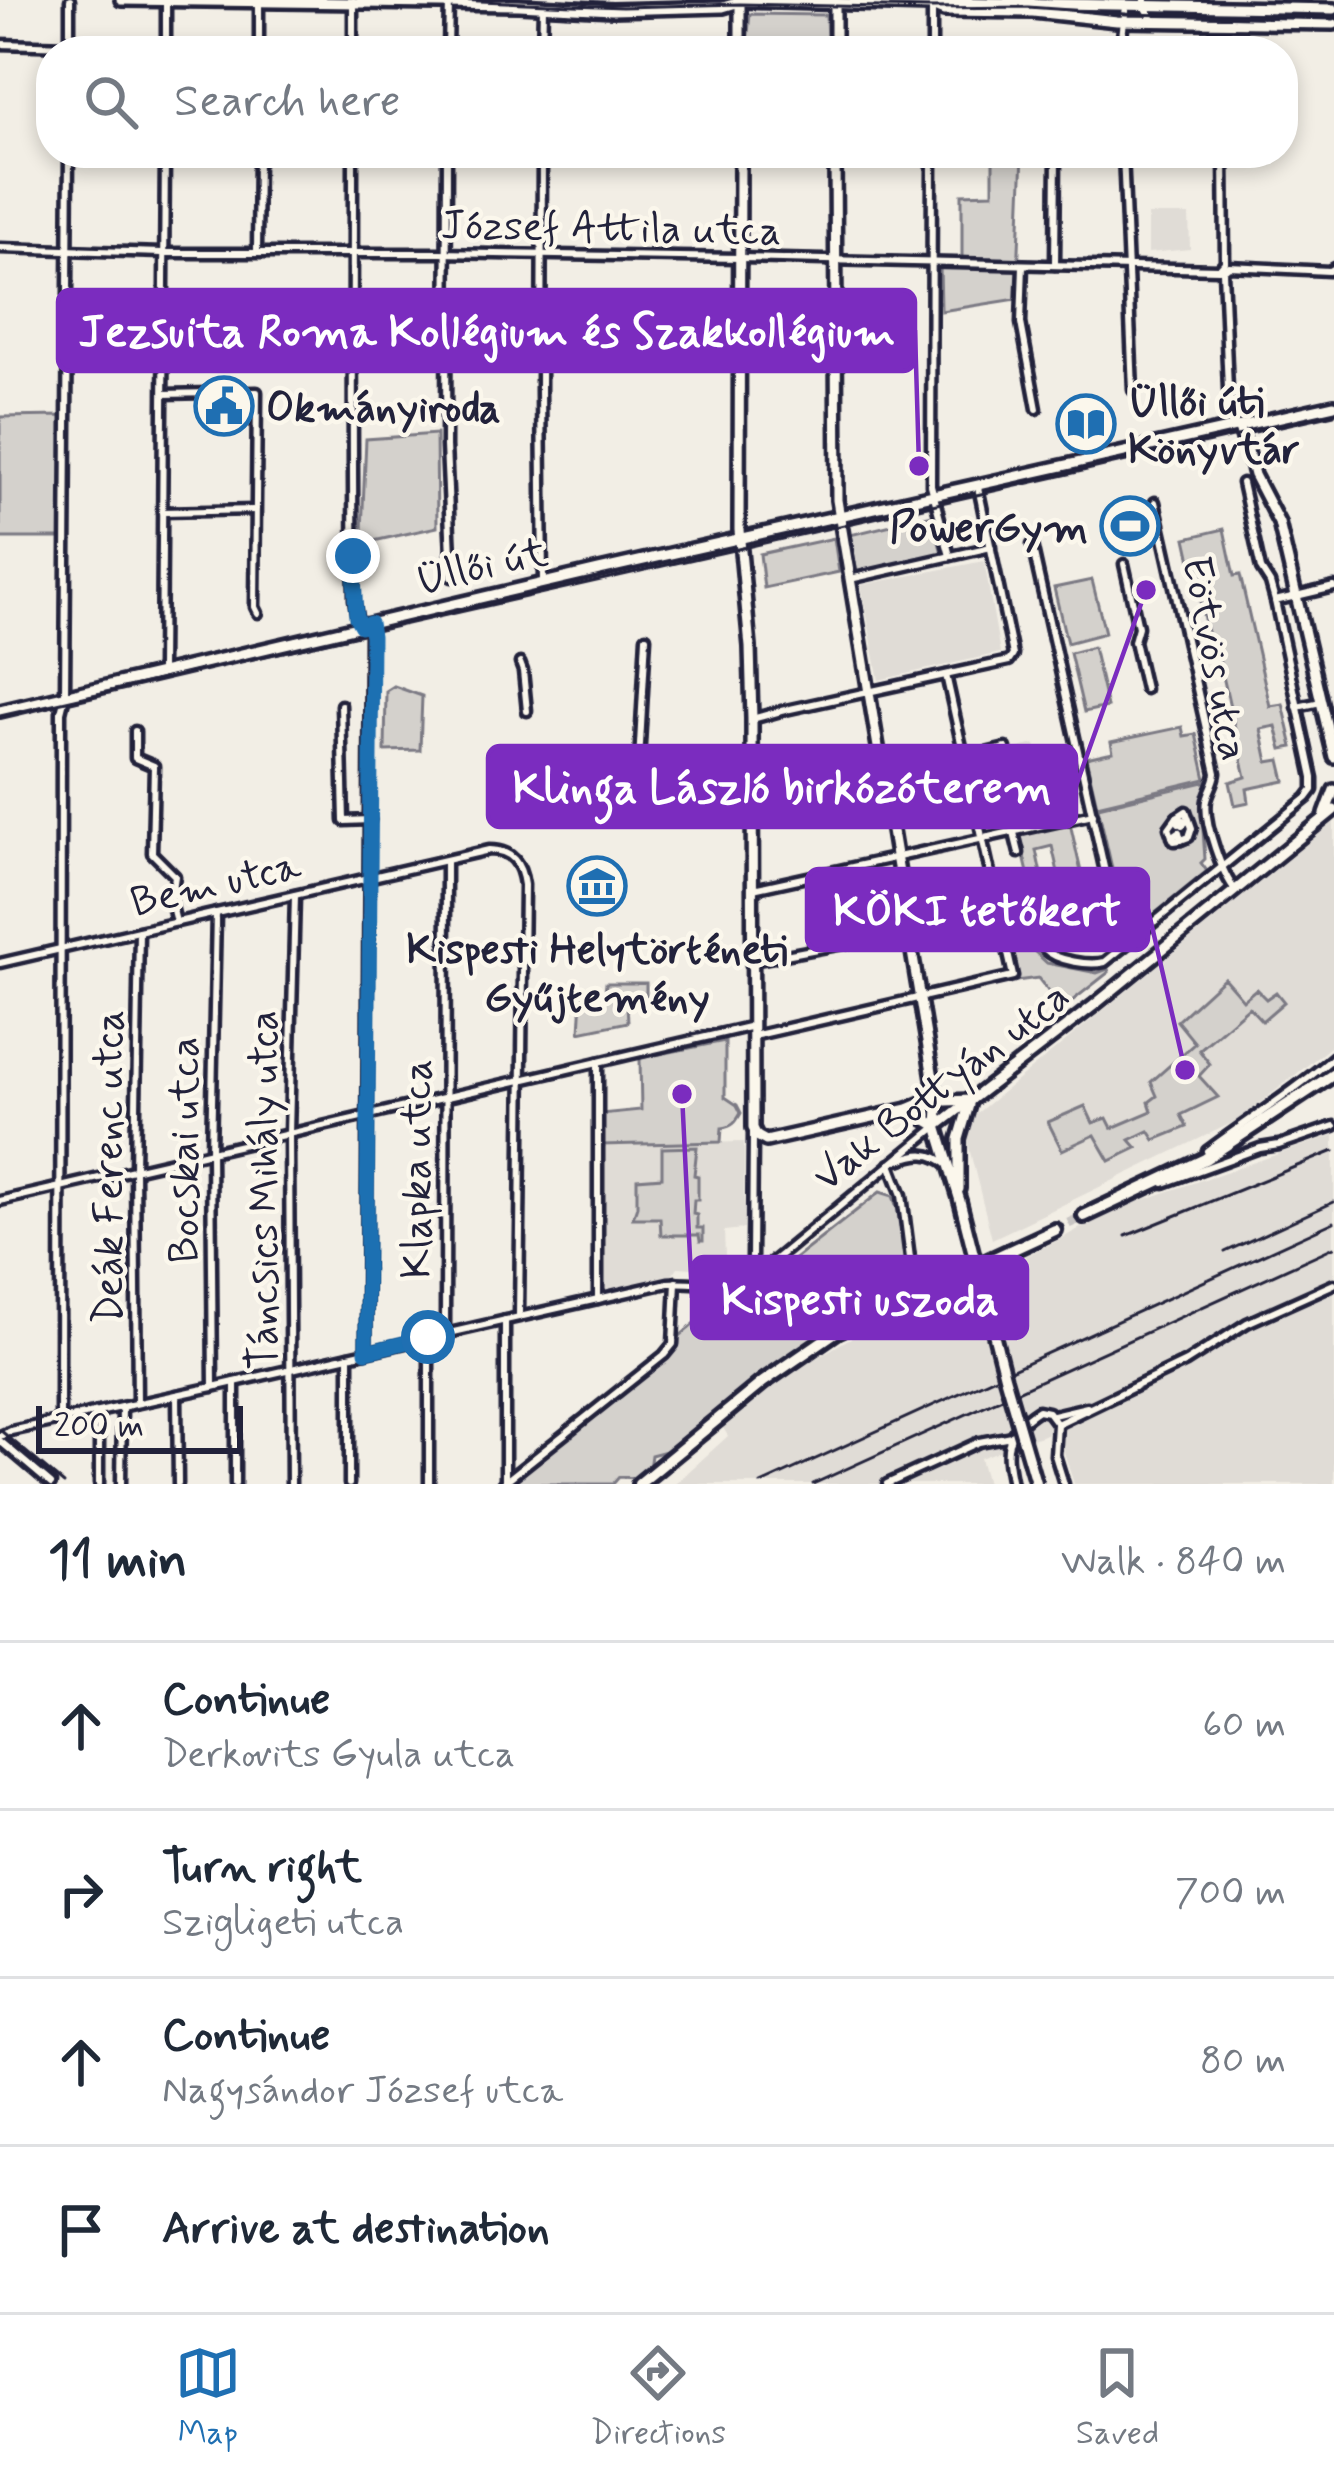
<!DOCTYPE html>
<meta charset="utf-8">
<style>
body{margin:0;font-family:Mynerve,sans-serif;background:#f6f6f7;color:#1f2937}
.scale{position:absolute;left:36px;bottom:30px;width:207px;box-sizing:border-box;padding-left:12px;border:6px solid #22223b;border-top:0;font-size:33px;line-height:42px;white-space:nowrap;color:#22223b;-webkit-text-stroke:9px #fbf7ec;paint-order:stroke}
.stop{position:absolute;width:36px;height:36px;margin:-27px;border:9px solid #1f6fb2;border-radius:50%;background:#fff}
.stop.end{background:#1f6fb2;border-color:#fff;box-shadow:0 3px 12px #0008}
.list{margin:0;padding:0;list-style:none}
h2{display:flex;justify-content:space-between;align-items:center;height:156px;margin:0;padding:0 48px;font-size:51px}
h2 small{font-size:39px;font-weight:400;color:#747a83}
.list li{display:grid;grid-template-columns:78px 1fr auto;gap:36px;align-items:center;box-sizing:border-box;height:168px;padding:0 48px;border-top:3px solid #e0e1e3}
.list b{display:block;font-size:45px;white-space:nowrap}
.list p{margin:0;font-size:39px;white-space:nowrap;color:#747a83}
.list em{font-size:39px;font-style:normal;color:#747a83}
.icon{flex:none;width:66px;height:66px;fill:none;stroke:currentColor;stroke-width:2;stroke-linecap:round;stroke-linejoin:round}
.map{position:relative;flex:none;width:1334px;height:1484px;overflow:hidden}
.search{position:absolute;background:#fff;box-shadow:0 6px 18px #0003;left:36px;right:36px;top:36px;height:132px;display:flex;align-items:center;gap:30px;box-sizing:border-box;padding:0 42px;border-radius:48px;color:#747a83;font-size:45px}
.sheet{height:828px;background:#fff}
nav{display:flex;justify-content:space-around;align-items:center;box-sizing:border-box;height:168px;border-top:3px solid #e0e1e3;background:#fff;font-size:33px;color:#747a83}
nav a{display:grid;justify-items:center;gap:6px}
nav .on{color:#1f6fb2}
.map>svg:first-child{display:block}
.built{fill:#e0dcd6}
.green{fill:#d4d1cc;stroke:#7b7a84;stroke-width:3}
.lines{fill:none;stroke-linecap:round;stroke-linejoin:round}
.primary-tunnel{stroke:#c8c5c3;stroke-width:10;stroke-dasharray:10 5;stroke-linecap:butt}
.street-casing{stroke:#22223b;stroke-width:15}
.secondary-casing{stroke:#22223b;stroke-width:18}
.primary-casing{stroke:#22223b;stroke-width:20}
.street{stroke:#fbf7ec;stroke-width:6}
.secondary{stroke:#fbf7ec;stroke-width:9}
.primary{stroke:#fbf7ec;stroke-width:10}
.tram{stroke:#22223b;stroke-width:3}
.rail{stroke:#22223b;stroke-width:3}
.secondary-bridge-casing{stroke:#22223b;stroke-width:18;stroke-linecap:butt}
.secondary-bridge{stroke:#fbf7ec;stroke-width:9}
.route{stroke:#1f6fb2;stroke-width:15}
.labels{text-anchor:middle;stroke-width:9;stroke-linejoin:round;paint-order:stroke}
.street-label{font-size:42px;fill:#22223b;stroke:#fbf7ec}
.poi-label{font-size:42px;font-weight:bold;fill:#22223b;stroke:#fbf7ec;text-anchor:start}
.leader{fill:none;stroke:#7b2cbf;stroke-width:4.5}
.callout-dot{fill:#7b2cbf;stroke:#fbf7ec;stroke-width:4.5}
.callout{fill:#7b2cbf;stroke:#7b2cbf;stroke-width:4.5}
.callout-label{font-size:45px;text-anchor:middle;font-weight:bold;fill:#fff}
</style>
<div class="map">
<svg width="1334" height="1484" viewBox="0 0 1334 1484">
<rect width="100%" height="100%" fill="#f2eee5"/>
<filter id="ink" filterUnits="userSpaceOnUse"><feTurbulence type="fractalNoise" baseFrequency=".00833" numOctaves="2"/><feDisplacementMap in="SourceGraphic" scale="24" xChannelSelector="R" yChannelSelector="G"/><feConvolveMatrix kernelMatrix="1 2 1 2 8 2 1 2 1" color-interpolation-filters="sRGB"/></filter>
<g filter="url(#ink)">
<g class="built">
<path d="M 1148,215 L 1189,215 L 1190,249 L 1148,253 Z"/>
<path d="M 984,561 L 1000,653 L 879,680 L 861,585 Z"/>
<path d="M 1035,744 L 1052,818 L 987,834 L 969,760 Z"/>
<path d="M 1334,822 L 1334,1044 L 1240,1119 L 992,1239 L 967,1140 L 971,1118 Z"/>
<path d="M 1334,1135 L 1334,1484 L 1074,1484 L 1057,1430 L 980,1458 L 987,1484 L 675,1484 L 728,1436 L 722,1426 L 775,1382 L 847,1340 L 1057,1241 L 1113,1210 Z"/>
<path d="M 744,1142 L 744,1229 L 724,1231 L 725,1256 L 721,1259 L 708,1259 L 708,1269 L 678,1267 L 671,1277 L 604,1293 L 601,1145 Z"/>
</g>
<g class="green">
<path d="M 750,14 L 826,15 L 827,44 L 747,43 Z"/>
<path d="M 993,153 L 1023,153 L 1017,299 L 941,311 L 940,266 L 962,265 L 962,194 L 993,193 Z"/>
<path d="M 63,416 L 63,538 L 0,538 L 0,417 Z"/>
<path d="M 436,434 L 437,527 L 369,542 L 362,531 L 366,439 Z"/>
<path d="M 932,515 L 942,553 L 857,573 L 850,535 Z"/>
<path d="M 1224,529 L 1234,576 L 1240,575 L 1270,706 L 1283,704 L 1293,747 L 1282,749 L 1276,726 L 1261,729 L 1268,762 L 1280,760 L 1285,781 L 1247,789 L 1249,802 L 1235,805 L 1230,782 L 1246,777 L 1215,641 L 1209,641 L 1186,538 Z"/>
<path d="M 834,538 L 839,572 L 764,588 L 760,554 Z"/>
<path d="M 1092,580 L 1105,633 L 1067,643 L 1054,588 Z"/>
<path d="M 1093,647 L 1107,707 L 1084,712 L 1070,653 Z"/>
<path d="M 394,686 L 422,696 L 420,750 L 385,751 L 386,691 Z"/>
<path d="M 1182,727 L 1184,736 L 1196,734 L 1206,779 L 1097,805 L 1086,758 L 1113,752 L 1111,742 Z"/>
<path d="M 1208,781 L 1201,801 L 1205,859 L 1201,863 L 1207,871 L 1131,933 L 1125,925 L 1098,807 Z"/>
<path d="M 1070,823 L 1090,912 L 1095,912 L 1097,918 L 1110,915 L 1113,927 L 1092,932 L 1089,920 L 1057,928 L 1047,885 L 1060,881 L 1052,846 L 1036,850 L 1041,874 L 1029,877 L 1019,835 Z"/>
<path d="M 1030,933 L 1035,952 L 1047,963 L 1097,973 L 1108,969 L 1109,972 L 1062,1009 L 1038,978 L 1016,981 L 1007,938 Z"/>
<path d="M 1224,978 L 1243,1000 L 1256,989 L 1266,999 L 1276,992 L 1284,1002 L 1262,1021 L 1249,1007 L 1199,1050 L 1210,1064 L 1199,1076 L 1218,1097 L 1181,1115 L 1187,1127 L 1155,1140 L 1149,1131 L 1130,1140 L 1137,1148 L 1110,1161 L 1095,1135 L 1062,1150 L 1048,1122 L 1085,1106 L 1093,1123 L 1107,1118 L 1112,1128 L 1152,1111 L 1149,1102 L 1157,1096 L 1151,1082 L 1195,1043 L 1177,1021 Z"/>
<path d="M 606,983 L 646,983 L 646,1003 L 627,1004 L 628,1022 L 580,1032 L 582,997 L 605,994 Z"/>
<path d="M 725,1041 L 725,1097 L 737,1105 L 741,1113 C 736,1122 733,1127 722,1128 L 721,1142 L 601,1145 L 600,1114 L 641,1110 L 640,1058 Z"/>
<path d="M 697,1147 L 694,1175 L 698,1176 L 698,1200 L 694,1200 L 693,1214 L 697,1215 L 697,1228 L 703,1228 L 703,1241 L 700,1241 L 699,1235 L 661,1235 L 660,1218 L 633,1218 L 637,1206 L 637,1179 L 662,1177 L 662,1148 Z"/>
<path d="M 880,1192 L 893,1196 C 902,1219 913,1274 894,1293 L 820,1334 L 745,1387 L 674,1449 L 651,1455 L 649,1469 L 636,1478 L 619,1477 L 613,1484 L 505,1484 L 706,1314 L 710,1299 L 749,1289 L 768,1280 Z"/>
</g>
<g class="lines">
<path class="primary-tunnel" d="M 1055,1230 L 1084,1216"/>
<g class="street-casing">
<g id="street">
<path d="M 70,0 L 70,51"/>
<path d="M 1145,0 L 1144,5 L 1154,21"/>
<path d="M 932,6 L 932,51"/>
<path d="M 0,44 L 70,46"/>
<path d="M 166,51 L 166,1"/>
<path d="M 259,51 L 259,1"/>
<path d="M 353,51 L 353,1"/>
<path d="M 448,51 L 449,1"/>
<path d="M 542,51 L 543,7"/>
<path d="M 1120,51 L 1126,7"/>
<path d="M 1230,51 L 1231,40"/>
<path d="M 353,153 C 353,302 352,450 354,599 L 357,618 L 361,625"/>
<path d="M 447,153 L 446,446 L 452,577"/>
<path d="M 542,153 L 541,391 L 543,582"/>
<path d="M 932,153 L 931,485 L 950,556"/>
<path d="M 1123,153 L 1133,390"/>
<path d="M 0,248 L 162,253 L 440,253 L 740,258 L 1219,269 L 1225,262 L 1224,153"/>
<path d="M 257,251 L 258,153"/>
<path d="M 1023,265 L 1021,323 L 1037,409"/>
<path d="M 1055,265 L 1056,153"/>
<path d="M 164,394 L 257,392 L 255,607 L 258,613"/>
<path d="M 1238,427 L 1232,420 L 1228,389 L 1223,271 L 1229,266 L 1329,271 L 1334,268"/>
<path d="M 1155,502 L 1216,773 C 1215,783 1209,790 1207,800 C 1203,822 1222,874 1236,891"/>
<path d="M 162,512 L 255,510"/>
<path d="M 1032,545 L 1122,948"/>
<path d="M 1124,564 L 1138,627 L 1134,641 L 1145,689"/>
<path d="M 850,579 L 991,547"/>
<path d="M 1275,601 L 1334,587"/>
<path d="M 520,663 L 523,671 L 527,711"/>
<path d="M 161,671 L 165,153"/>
<path d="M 341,705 L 344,821 L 370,820"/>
<path d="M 1297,707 L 1321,702"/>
<path d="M 752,719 L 781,711 L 1009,661 L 1013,655 L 978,487"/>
<path d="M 135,731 L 135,758 L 154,766 L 152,853 L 175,876 L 171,902 L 176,922"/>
<path d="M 965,758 L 1006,748"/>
<path d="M 638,780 L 646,637"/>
<path d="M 752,803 L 882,776"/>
<path d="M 1177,817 L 1186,811 L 1192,828 L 1189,837 L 1181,840"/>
<path d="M 1182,819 L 1186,822 L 1182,825 L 1179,823 Z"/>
<path d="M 1014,833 L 1019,853"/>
<path d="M 1172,837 L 1179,832 L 1181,840 L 1174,841 L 1173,839 L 1169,828 L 1177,817"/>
<path d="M 753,889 L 1093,814"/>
<path d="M 1037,929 C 1038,936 1040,944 1045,949 C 1056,961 1090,966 1105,962 L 1307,798 L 1313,790 L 1313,778 L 1275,601 L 1270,583 L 1261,569 L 1242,483"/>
<path d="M 753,961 L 908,932"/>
<path d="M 0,963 L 489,850 C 512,850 521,863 524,885 L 519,1316"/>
<path d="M 753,1036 L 1013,976 L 946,675"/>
<path d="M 753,1132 L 752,1260 L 754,1275"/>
<path d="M 1207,1151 C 1249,1119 1294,1092 1334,1057"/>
<path d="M 899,1160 C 919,1153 931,1151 948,1165"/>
<path d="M 890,1164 L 902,1195 L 911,1266 L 908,1284 L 893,1302"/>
<path d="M 1164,1183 L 1260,1148 L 1279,1145 L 1334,1126"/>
<path d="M 0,1201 L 753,1026"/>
<path d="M 598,1299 L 598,1062"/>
<path d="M 445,1334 L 446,861"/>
<path d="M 429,1338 L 429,1484"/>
<path d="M 366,1352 L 370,623"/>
<path d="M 235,1382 L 235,1484"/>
<path d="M 213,1387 L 211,1151 L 216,913"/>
<path d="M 177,1395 L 178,1484"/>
<path d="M 137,1403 L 135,1169 L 139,931"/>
<path d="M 99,1412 L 99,1484"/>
<path d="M 1053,1415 L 1087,1407"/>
<path d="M 60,1420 L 61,712 L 65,696 L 69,153"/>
<path d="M 1057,1424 L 1186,1362 L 1247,1323 L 1334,1284"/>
<path d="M 0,1436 L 11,1431 L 213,1387 L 668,1283 C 699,1280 725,1292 755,1276 L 936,1127"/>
<path d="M 0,1441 L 51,1484"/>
<path d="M 505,1481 L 505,1320"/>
<path d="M 121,1484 L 122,1407"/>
<path d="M 291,1484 L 289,1133 L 295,895"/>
<path d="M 349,1484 L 349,1356"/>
<path d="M 502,1484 L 664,1355 L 673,1344 L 676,1282"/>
<path d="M 887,1484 L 979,1442 L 1011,1436"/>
<path d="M 1012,1484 C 1004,1447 1004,1432 1038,1410 L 1048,1412 L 1057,1424 L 1055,1455 L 1064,1484"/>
</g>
</g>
<g class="secondary-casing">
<g id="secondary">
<path d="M 121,0 L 519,5 L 612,10 L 723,7 L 740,2"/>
<path d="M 737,1 L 932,6 L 944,11 L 1033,12 L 1117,21 L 1334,24"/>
<path d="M 932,6 L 943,2 L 1334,9"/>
<path d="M 740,51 L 740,2"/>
<path d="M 835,51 L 835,3"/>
<path d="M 740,153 L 739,530 L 750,647 L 752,719 L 753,1128 L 757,1136 L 766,1141 L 908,1109 L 929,1100 L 935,1091"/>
<path d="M 835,153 L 837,500 L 938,1108 L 937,1126 L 960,1201"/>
<path d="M 1238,427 L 1247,448 L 1254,475 L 1279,523 L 1334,757"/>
<path d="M 0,711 L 599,570 L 1334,405"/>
<path d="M 1325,814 L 1334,790"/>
<path d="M 936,1098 L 946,1101 L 971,1100"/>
<path d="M 908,1109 L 937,1126"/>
<path d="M 937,1126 L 1093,1006 L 1334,810"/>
<path d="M 959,1189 L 959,1139 L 969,1105"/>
</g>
</g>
<g class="primary-casing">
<g id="primary">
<path d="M 1084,1216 L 1205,1159 L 1334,1074"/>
<path d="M 639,1484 L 763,1382 L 837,1331 L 1055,1230"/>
</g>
</g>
<use href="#street" class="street"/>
<use href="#secondary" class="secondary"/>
<use href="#primary" class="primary"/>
<g class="tram">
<path d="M 455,0 L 622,7 L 740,4 L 932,8 L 1028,7 L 1126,14 L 1334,19"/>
<path d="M 0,716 L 1334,414"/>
</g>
<g class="rail">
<path d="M 1126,1236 L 1334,1151"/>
<path d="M 1225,1252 L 1334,1202"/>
<path d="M 0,1430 L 64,1484"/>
<path d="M 761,1484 L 1334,1222"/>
<path d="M 813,1484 L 1334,1247"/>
</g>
<g class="secondary-bridge-casing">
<path id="secondary-bridge" d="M 960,1201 L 1005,1378 L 1036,1484"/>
</g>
<use href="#secondary-bridge" class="secondary-bridge"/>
</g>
</g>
<g class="lines" filter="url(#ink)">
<path class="route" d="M 353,556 L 356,617 L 361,626 L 370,623 L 372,636 L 366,1352 L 428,1337"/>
</g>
<defs>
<g id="civic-ring" transform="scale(3)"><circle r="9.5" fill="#fbf7ec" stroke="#1f6fb2" stroke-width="1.5"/><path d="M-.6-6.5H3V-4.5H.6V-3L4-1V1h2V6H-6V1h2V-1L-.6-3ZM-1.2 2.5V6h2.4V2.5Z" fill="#1f6fb2"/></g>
<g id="library-ring" transform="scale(3)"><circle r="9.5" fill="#fbf7ec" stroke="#1f6fb2" stroke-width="1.5"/><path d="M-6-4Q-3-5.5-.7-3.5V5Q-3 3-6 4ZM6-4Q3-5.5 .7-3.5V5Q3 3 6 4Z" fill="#1f6fb2"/></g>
<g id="stadium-ring" transform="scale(3)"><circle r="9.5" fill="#fbf7ec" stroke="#1f6fb2" stroke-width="1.5"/><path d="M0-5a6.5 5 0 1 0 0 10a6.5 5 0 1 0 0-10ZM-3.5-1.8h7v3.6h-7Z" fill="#1f6fb2"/></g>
<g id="museum-ring" transform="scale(3)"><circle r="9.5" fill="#fbf7ec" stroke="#1f6fb2" stroke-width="1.5"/><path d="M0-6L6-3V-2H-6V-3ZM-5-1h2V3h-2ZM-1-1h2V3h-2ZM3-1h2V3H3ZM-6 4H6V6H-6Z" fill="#1f6fb2"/></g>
</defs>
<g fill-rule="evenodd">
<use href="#civic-ring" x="224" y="406"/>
<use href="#library-ring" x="1086" y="424"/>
<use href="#stadium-ring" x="1130" y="526"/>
<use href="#museum-ring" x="597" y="886"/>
</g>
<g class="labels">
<g class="street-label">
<text transform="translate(611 226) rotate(1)" y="15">József Attila utca</text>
<text transform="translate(481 564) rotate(-13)" y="15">Üllői út</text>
<text transform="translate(1217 658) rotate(79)" y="15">Eötvös utca</text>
<text transform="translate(215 882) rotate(-13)" y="15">Bem utca</text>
<text transform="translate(940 1085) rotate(-38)" y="15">Vak Bottyán utca</text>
<text transform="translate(183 1150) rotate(-90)" y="15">Bocskai utca</text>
<text transform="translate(107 1167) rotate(-90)" y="15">Deák Ferenc utca</text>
<text transform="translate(415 1169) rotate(-90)" y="15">Klapka utca</text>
<text transform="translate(262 1190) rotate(-90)" y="15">Táncsics Mihály utca</text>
</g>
<g class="poi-label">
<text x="1128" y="415">Üllői úti<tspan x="1128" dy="48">Könyvtár</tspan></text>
<text x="266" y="421">Okmányiroda</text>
<text x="1088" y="541" text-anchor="end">PowerGym</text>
<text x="597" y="963" text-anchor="middle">Kispesti Helytörténeti<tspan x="597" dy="48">Gyűjtemény</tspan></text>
</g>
</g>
<path class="leader" d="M919 466L915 330M1146 590L1076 786M1185 1070L1148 909M682 1094L692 1298"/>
<g class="callout-dot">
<circle cx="919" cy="466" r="12"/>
<circle cx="1146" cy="590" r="12"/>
<circle cx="1185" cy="1070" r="12"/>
<circle cx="682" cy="1094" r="12"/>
</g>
<g class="callout">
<rect x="58" y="290" width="857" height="81" rx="12"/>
<rect x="488" y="746" width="588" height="81" rx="12"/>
<rect x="807" y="869" width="341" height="81" rx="12"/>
<rect x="692" y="1257" width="335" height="81" rx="12"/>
</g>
<g class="callout-label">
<text x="487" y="346">Jezsuita Roma Kollégium és Szakkollégium</text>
<text x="782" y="802">Klinga László birkózóterem</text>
<text x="977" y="925">KÖKI tetőkert</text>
<text x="860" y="1314">Kispesti uszoda</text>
</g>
</svg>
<div class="scale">200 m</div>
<div class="stop" style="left:428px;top:1337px"></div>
<div class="stop end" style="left:353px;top:556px"></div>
<div class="search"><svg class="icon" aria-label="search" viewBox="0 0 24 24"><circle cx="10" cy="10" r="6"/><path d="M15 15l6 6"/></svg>Search here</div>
</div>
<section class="sheet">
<h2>11 min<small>Walk · 840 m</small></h2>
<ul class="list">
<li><svg class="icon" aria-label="ahead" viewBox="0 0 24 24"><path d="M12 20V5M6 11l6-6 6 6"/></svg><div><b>Continue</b><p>Derkovits Gyula utca</p></div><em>60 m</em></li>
<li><svg class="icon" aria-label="right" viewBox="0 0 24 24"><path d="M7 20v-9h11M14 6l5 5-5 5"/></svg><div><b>Turn right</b><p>Szigligeti utca</p></div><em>700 m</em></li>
<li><svg class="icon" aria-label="ahead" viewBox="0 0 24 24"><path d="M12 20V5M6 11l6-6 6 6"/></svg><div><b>Continue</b><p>Nagysándor József utca</p></div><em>80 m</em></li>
<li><svg class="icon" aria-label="arrive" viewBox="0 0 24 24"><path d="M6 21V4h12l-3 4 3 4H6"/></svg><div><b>Arrive at destination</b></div></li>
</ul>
</section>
<nav>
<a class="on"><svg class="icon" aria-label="map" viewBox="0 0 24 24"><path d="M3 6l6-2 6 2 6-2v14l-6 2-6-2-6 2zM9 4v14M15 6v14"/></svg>Map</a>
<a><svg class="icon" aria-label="directions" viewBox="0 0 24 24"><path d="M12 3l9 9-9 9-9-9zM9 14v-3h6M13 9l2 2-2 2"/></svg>Directions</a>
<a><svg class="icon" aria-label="saved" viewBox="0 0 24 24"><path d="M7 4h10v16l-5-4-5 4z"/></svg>Saved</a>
</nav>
